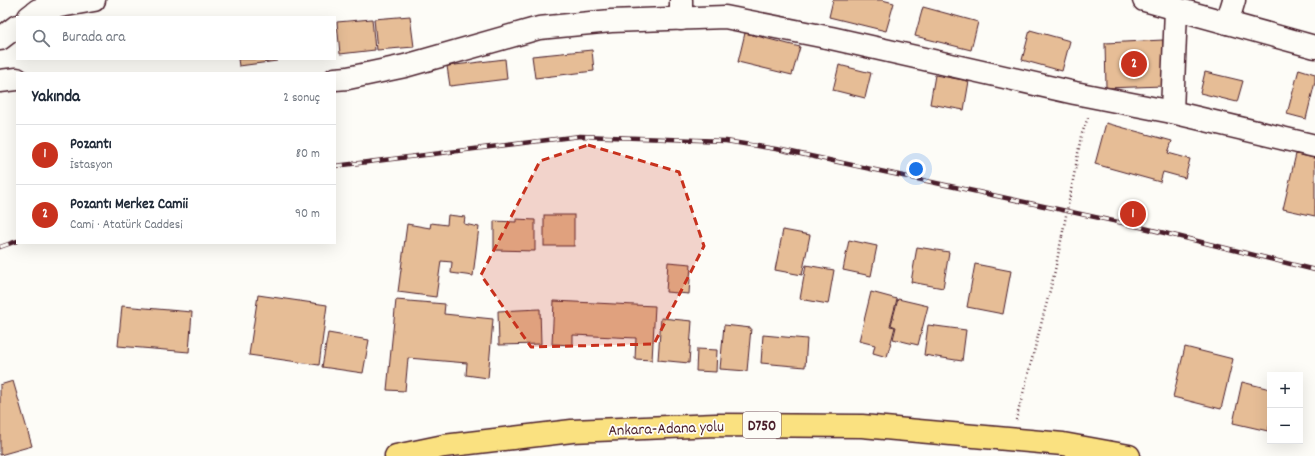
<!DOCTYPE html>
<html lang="tr">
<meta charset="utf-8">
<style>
body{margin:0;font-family:Dekko,sans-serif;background:#f2f2f3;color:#1f2937}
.controls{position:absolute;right:12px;bottom:12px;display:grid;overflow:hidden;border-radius:0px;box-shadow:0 4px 16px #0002}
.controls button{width:36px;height:36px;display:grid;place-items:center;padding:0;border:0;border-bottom:1px solid #e0e1e3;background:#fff;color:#1f2937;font:20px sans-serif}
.you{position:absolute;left:916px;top:169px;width:14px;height:14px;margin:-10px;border:3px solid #fff;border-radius:50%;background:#1a73e8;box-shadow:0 0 0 6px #1a73e833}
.badge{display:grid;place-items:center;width:26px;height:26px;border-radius:50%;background:#c8321e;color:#fff;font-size:13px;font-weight:700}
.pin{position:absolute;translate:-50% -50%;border:2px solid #fff;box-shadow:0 1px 4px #0006}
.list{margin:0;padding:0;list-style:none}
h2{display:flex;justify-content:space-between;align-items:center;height:52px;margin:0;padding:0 16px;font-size:17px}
h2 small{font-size:13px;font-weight:400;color:#747a83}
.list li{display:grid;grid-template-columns:26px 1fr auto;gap:12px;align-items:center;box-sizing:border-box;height:60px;padding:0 16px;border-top:1px solid #e0e1e3}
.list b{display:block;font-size:15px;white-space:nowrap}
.list p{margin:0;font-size:13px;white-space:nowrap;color:#747a83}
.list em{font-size:13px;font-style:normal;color:#747a83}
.icon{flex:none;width:22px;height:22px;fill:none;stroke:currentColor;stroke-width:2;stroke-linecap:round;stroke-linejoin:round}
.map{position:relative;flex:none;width:1315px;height:456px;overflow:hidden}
.search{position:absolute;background:#fff;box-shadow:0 4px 16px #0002;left:16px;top:16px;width:320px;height:44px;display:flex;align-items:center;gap:10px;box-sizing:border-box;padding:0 14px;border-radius:0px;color:#747a83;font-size:15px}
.panel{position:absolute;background:#fff;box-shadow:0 4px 16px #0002;left:16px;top:72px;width:320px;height:172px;border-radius:0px}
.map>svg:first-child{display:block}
.building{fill:#e6bd96;stroke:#4a1f2b}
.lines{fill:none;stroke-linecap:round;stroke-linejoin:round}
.minor-casing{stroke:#4a1f2b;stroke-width:25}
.secondary-casing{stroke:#4a1f2b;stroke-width:25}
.trunk-casing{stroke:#4a1f2b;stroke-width:25}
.path{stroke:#4a1f2b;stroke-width:2.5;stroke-dasharray:1 3;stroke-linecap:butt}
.minor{stroke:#fdfcf7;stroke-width:22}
.secondary{stroke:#fdfcf7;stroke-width:22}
.trunk{stroke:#fae180;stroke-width:22}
.rail-casing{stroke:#4a1f2b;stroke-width:4.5}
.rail{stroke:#fdfcf7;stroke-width:3;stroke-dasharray:9;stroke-linecap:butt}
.path-bridge{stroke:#4a1f2b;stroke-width:2.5;stroke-dasharray:1 3;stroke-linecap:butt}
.marked{fill:#c8321e;fill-opacity:0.2;stroke:#c8321e;stroke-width:3;stroke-dasharray:8 5;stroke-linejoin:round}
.labels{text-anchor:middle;stroke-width:3.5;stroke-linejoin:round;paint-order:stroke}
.shield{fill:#fdfcf7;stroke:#806168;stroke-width:1}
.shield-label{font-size:15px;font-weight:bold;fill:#4a1f2b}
.street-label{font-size:16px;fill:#4a1f2b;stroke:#fdfcf7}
</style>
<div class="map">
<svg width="1315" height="456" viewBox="0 0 1315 456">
<rect width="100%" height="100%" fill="#fdfcf7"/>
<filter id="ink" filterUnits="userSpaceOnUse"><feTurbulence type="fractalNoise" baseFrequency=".025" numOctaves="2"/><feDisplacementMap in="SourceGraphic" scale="8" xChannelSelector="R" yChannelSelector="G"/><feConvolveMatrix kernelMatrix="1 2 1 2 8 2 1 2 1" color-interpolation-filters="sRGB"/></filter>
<g filter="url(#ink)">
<g class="building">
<path d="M 833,0 L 882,0 L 894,3 L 886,31 L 829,17 Z"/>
<path d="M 923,7 L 978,22 L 971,50 L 915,36 Z"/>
<path d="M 410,16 L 414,47 L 377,50 L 374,19 Z"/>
<path d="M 372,19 L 375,50 L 340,54 L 337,22 Z"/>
<path d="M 1030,30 L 1070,41 L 1062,71 L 1022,60 Z"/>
<path d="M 745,33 L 800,47 L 792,75 L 738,62 Z"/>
<path d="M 1163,40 L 1164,86 L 1106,88 L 1105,43 Z"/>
<path d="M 592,50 L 594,71 L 535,78 L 532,56 Z"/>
<path d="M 238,59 L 277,59 L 277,61 L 239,66 Z"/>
<path d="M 505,59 L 507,79 L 450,86 L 447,66 Z"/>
<path d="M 839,65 L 871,73 L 865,98 L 833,90 Z"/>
<path d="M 1299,69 L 1315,74 L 1315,82 L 1306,119 L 1287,114 Z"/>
<path d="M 1205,72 L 1243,81 L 1237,102 L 1200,93 Z"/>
<path d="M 935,75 L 969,81 L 964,110 L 930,104 Z"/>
<path d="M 1106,123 L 1172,141 L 1168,153 L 1190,159 L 1185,178 L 1163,172 L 1160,182 L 1095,164 Z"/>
<path d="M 1296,154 L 1315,158 L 1315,216 L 1283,209 Z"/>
<path d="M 448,215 L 465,217 L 464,224 L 479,227 L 473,276 L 451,273 L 452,262 L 441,261 L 436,297 L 398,292 L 407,224 L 430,228 L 431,223 L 447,225 Z"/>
<rect x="544" y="215" width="30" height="31"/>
<path d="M 516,219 L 535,220 L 535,251 L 494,250 L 494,221 L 516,222 Z"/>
<path d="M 783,230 L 810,235 L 802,275 L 775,270 Z"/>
<path d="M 849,240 L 877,246 L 871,276 L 843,270 Z"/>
<path d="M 917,247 L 949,252 L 943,288 L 911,282 Z"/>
<path d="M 668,262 L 691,264 L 689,294 L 666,292 Z"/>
<path d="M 975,264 L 1011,271 L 1003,314 L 967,307 Z"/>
<path d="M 806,265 L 834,270 L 828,304 L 800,299 Z"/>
<path d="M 871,292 L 897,299 L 890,326 L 895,327 L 887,357 L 873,353 L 875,345 L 859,341 Z"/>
<path d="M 258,295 L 327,305 L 319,365 L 249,355 Z"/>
<path d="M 898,299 L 928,306 L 918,345 L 893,339 L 896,327 L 891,325 Z"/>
<path d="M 396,300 L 445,304 L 444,314 L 493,319 L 488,378 L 466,375 L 467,363 L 408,358 L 405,391 L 387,390 Z"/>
<path d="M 554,301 L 655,306 L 652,360 L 635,359 L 636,338 L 573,335 L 573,345 L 552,344 Z"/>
<path d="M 122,306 L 192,312 L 189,352 L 118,346 Z"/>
<path d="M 540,309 L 541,344 L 499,345 L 498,311 Z"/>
<path d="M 661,318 L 692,321 L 689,363 L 658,360 Z"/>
<path d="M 724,325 L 751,328 L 747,371 L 720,369 Z"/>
<path d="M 928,325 L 966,330 L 962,361 L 924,355 Z"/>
<path d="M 328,333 L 369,340 L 363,373 L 322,367 Z"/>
<path d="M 763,335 L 807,339 L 805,367 L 761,363 Z"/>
<path d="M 1185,347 L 1233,359 L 1221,409 L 1173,397 Z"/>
<path d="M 697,349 L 717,350 L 716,372 L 696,371 Z"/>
<path d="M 13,381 L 32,446 L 0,455 L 0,385 Z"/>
<path d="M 1242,382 L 1270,389 L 1270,423 L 1268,431 L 1233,423 Z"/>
</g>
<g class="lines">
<g class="minor-casing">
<g id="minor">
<path d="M 681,0 L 681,19"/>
<path d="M 1227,23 L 1234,0"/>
</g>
</g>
<g class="secondary-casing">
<g id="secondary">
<path d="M 1144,0 L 1315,47"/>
<path d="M 29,17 L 38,10 L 94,0"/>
<path d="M 0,39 L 17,26"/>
<path d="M 335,79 L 348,78 L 405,66 L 539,28 L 611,21 L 725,17 L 831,38 L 1075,93 L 1172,112 L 1315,146"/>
<path d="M 0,81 L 17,79"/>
<path d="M 1172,112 L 1176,9"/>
</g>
</g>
<g class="trunk-casing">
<path id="trunk" d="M 396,456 L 444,446 L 572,431 L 716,425 L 862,426 L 1063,444 L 1129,456"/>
</g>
<g class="path">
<path d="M 1076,165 L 1081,136 L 1089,115"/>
<path d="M 1016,420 L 1054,275 L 1062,236"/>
</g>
<use href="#minor" class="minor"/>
<use href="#secondary" class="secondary"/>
<use href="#trunk" class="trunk"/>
<g class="rail-casing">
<g id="rail">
<path d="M 335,166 L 580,136 L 726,141 L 782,150 L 1132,225 L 1315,270"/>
<path d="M 0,247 L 17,241"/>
</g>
</g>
<use href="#rail" class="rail"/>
<path class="path-bridge" d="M 1062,236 L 1076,165"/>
</g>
</g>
<path class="marked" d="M 588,145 L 679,172 L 704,246 L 654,344 L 531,347 L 481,275 L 540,161 Z"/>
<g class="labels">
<rect class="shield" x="743" y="412" width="38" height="26" rx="3"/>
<g class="shield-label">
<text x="762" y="430">D750</text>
</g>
<g class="street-label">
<text transform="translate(666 427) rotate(-2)" y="6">Ankara-Adana yolu</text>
</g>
</g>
</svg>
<div class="controls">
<button>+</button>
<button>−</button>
</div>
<div class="you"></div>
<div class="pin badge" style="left:1133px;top:214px">1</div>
<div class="pin badge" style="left:1134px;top:64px">2</div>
<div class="search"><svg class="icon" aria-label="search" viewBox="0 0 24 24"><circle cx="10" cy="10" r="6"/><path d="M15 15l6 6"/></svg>Burada ara</div>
<section class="panel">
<h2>Yakında<small>2 sonuç</small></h2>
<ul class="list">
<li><span class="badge">1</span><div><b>Pozantı</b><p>İstasyon</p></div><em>80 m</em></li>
<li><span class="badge">2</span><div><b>Pozantı Merkez Camii</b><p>Cami · Atatürk Caddesi</p></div><em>90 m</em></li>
</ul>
</section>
</div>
